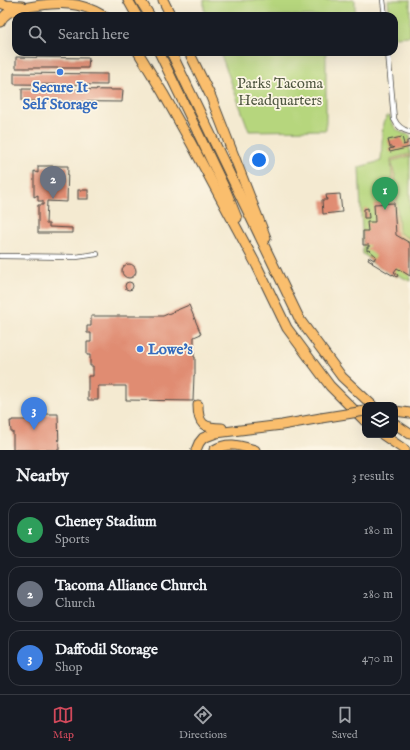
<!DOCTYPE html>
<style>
body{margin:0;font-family:"IM FELL English",serif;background:#20242c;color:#f1f3f6}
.controls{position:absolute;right:12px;bottom:12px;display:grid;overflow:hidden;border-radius:8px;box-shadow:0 4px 16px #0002}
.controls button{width:36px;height:36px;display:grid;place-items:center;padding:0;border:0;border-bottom:1px solid #363941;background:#171b24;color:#f1f3f6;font:20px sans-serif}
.you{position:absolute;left:259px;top:160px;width:14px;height:14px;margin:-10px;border:3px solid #fff;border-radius:50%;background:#1a73e8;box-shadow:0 0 0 6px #1a73e833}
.badge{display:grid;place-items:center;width:26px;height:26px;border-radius:50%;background:#d1495b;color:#fff;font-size:13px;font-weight:700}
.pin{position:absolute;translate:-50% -33px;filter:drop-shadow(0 1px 2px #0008)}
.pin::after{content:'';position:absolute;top:21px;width:14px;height:12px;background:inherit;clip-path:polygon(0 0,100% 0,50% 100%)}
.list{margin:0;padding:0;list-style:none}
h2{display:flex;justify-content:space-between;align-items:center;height:52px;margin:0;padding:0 16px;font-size:17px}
h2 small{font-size:13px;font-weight:400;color:#9ea1a6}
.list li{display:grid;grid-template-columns:26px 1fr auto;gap:12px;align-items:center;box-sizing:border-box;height:56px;margin:0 8px 8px;padding:0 8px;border:1px solid #363941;border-radius:12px}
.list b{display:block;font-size:15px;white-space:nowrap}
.list p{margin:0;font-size:13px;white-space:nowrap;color:#9ea1a6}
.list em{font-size:13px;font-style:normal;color:#9ea1a6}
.icon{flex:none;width:22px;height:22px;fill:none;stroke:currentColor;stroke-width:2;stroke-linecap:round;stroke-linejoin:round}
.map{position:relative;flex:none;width:410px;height:450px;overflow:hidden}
.search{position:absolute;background:#171b24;box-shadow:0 4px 16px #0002;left:12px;right:12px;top:12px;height:44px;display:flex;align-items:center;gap:10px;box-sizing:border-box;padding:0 14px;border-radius:12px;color:#9ea1a6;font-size:15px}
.sheet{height:244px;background:#171b24}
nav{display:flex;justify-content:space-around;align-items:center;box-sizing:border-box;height:56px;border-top:1px solid #363941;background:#171b24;font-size:11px;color:#9ea1a6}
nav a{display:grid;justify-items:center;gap:2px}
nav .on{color:#d1495b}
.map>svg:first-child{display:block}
.green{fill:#b6d67d;stroke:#708054}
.sand{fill:#eeda9e;stroke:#8c8264}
.building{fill:#e08c72}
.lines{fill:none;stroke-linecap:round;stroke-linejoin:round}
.minor-casing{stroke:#494844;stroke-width:6}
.motorway-casing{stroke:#494844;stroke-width:11}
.minor{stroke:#fff;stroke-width:4.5}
.motorway{stroke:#fabe6d;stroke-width:9}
.motorway-bridge-casing{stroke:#494844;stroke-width:11;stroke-linecap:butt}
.motorway-bridge{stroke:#fabe6d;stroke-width:9}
.shop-dot{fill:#3f7fe0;stroke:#fcf5e5;stroke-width:1.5}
.labels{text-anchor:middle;stroke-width:3.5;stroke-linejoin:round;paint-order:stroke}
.park-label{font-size:15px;fill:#4e5640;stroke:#fcf5e5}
.shop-label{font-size:15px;font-weight:bold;fill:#366cbe;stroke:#fcf5e5}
</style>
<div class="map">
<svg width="410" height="450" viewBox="0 0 410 450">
<rect width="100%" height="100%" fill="#fcf5e5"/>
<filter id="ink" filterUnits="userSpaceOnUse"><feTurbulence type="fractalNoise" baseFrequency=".025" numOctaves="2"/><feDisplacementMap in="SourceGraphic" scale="8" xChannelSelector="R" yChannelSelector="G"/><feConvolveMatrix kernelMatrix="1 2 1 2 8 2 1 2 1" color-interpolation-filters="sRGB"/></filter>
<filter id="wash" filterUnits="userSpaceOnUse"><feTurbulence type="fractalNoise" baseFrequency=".012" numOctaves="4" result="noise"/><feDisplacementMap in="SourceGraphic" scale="16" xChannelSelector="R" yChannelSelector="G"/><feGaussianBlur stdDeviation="0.9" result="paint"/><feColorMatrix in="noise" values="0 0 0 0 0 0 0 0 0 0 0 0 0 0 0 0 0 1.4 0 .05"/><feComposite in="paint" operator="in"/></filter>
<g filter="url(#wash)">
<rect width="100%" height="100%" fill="#f4ead1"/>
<g class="green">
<path d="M 204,0 L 355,0 L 355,16 L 207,16 L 204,9 Z"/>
<path d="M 388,0 L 410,0 L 410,36 L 394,37 L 394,16 L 390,16 Z"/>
<path d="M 220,52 L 326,52 L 326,130 L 249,131 Z"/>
<path d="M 388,115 C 392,118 391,120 393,124 C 396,131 403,134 410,135 L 410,281 L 398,275 L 397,277 L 393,274 L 392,275 L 372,263 L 372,262 L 368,259 L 369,258 L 363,254 L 359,167 L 381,161 L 383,123 Z"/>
</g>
<path class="sand" d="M 410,154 L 410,156 L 391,161 L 395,176 L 399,233 L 410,239 L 410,243 L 396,235 L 391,159 Z"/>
<g id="blocks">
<g class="building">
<path d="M 16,57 L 89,58 L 88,68 L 16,68 Z"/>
<path d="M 14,73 L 107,74 L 107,85 L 14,84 Z"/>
<path d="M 22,89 L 123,90 L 122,102 L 22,101 Z"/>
<path d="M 402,137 L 404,144 L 403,145 L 407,144 L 407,141 L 410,140 L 410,147 L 390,152 L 389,149 L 394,148 L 393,147 L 390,147 L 388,140 Z"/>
<path d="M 38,166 L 68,166 L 67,202 L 47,201 L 46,224 L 49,224 L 49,227 L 72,228 L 72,233 L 38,233 L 38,205 L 43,205 L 43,201 L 38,201 L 38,195 L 34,197 L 34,171 L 38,173 Z"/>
<rect x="78" y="190" width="10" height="9"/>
<path d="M 340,194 L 342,212 L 323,214 L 322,200 L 327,200 L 326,195 Z"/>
<path d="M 394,203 L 396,235 L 410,243 L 410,276 L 397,268 L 394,272 L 398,275 L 397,277 L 393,274 L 392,275 L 372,263 L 373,262 L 368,259 L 369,257 L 374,260 L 376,256 L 369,250 L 367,251 L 367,247 L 369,247 L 369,245 L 363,245 L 363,231 L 368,231 L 367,222 L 375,222 L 374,204 Z"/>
<path d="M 368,208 L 369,218 L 364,218 L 364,209 Z"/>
<circle cx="129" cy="271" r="7"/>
<circle cx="129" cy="286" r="4"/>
<path d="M 189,305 L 201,334 L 194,337 L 194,357 L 195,357 L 195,375 L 194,375 L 193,401 L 126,400 L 126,386 L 98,386 L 98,400 L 88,400 L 88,376 L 93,376 L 93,366 L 90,366 L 90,355 L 87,355 L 87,342 L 91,342 L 91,333 L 87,333 L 87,326 L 91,326 L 91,316 L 163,316 Z"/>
<path d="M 39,414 L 58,414 L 59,450 L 13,450 L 13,432 L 11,432 L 10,421 L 12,421 L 12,420 L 39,420 Z"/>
</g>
</g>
</g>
<g filter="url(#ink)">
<use href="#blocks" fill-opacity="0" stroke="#494844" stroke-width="1"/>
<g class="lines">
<g class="minor-casing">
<g id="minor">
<path d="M 383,0 L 385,16"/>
<path d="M 388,52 L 394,119 C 397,126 402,130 410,132"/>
<path d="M 0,256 L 76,257 L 97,254"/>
</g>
</g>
<g class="motorway-casing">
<g id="motorway">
<path d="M 128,0 L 137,16"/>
<path d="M 140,0 L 150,16"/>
<path d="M 163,0 L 171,16"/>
<path d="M 0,3 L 6,5 L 22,6"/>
<path d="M 0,22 C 2,18 5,15 8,13 C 19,7 57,2 69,4 C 82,5 94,10 104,16"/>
<path d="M 138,52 L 163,93 L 191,143 L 257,266 L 287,328 L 330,386 L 365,421"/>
<path d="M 159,52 L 226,191 L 237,218"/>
<path d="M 171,52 L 300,320 L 342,377 L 372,405"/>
<path d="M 189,52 L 211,97 L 266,238"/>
<path d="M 198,405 C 198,425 204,428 222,428"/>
<path d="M 395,411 L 410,413"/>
<path d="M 395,424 L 410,434"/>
<path d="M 383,435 L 405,450"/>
<path d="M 196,450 L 199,443 L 203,438 L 216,433 L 282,425 L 321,418"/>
<path d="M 214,450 C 228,441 241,446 255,450"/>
</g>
</g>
<use href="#minor" class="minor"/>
<use href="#motorway" class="motorway"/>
<g class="motorway-bridge-casing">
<path id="motorway-bridge" d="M 321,418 L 365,411"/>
</g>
<use href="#motorway-bridge" class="motorway-bridge"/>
</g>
</g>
<g class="shop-dot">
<circle cx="60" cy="72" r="4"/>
<circle cx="140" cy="349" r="4"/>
</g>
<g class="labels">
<g class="park-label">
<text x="280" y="88">Parks Tacoma<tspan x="280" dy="17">Headquarters</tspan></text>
</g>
<g class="shop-label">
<text x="60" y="92">Secure It<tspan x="60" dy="17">Self Storage</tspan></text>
<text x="148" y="354" text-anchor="start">Lowe's</text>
</g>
</g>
</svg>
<div class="controls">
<button><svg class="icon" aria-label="layers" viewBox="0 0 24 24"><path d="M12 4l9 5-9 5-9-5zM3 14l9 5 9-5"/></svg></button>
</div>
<div class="you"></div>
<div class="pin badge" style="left:385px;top:210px;background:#2e9e5b">1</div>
<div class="pin badge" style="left:53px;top:199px;background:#6b7280">2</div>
<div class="pin badge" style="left:34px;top:430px;background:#3f7fe0">3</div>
<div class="search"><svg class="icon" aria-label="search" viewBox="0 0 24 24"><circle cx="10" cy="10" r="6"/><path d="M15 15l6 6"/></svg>Search here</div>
</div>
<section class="sheet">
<h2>Nearby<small>3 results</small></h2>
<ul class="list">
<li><span class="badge" style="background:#2e9e5b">1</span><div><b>Cheney Stadium</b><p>Sports</p></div><em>180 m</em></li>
<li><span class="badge" style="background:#6b7280">2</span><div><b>Tacoma Alliance Church</b><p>Church</p></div><em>280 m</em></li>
<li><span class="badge" style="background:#3f7fe0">3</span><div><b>Daffodil Storage</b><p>Shop</p></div><em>470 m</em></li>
</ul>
</section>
<nav>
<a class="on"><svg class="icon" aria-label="map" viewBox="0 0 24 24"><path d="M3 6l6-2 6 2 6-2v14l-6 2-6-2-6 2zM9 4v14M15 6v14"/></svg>Map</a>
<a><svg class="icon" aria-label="directions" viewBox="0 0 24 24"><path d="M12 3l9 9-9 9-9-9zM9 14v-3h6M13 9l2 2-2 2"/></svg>Directions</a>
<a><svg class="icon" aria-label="saved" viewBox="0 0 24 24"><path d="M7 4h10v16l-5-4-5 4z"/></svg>Saved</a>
</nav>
